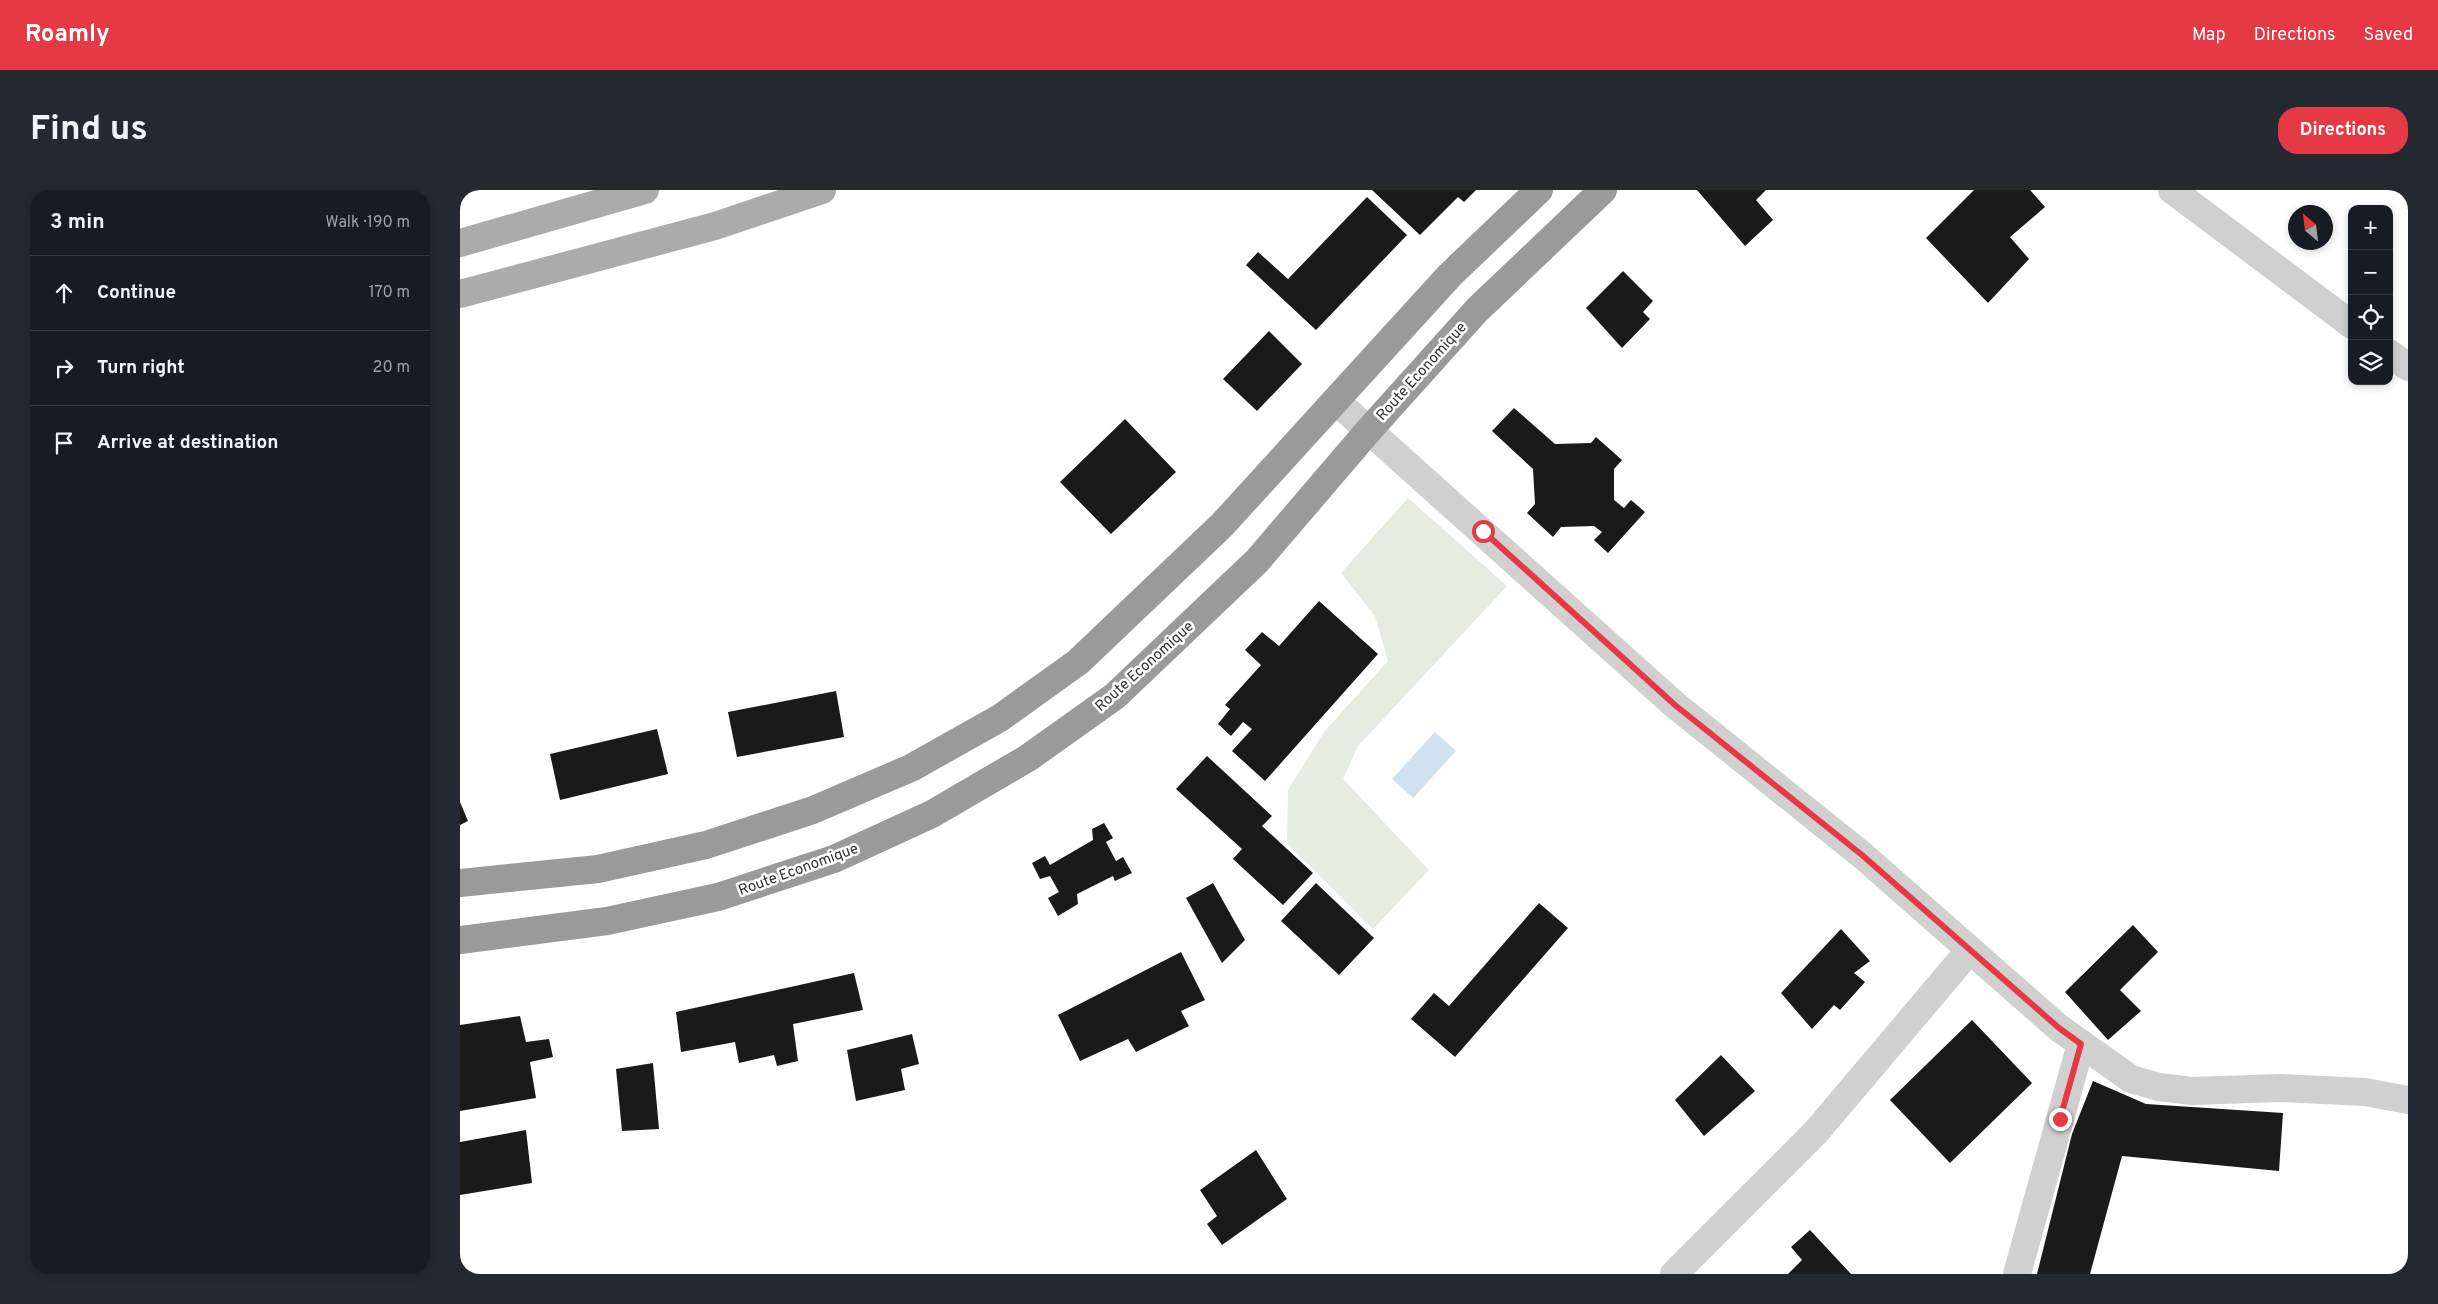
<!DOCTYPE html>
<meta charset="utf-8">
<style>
body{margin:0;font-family:Overpass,sans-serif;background:#242831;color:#f1f3f6}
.controls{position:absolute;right:15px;top:15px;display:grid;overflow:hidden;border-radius:10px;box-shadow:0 2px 8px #0003}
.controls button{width:45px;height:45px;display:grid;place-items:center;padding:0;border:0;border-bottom:1px solid #363941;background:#171b24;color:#f1f3f6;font:25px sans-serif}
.compass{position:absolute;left:1828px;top:15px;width:45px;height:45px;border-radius:50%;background:#171b24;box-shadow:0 2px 8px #0003;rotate:332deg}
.stop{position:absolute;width:15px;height:15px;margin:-11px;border:4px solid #e63946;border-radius:50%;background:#fff}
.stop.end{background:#e63946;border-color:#fff;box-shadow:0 1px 5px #0008}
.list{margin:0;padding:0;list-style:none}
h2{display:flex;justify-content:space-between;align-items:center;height:65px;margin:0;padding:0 20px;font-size:21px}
h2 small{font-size:16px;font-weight:400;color:#9ea1a6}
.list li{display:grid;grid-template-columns:32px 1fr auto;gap:15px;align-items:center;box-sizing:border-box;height:75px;padding:0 20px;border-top:1px solid #363941}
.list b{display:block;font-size:19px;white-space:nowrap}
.list em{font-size:16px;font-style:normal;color:#9ea1a6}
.icon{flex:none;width:28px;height:28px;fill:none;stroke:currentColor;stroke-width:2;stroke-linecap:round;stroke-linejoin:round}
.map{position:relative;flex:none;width:1948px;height:1084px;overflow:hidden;border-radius:20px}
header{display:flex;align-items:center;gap:30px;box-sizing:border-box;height:70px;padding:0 25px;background:#e63946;color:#fff}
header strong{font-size:24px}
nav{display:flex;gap:28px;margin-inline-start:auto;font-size:18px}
.intro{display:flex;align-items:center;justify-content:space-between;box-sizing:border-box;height:120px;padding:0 30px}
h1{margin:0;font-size:35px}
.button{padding:12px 22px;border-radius:20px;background:#e63946;color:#fff;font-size:18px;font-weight:700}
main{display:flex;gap:30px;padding:0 30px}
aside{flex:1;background:#171b24;border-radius:20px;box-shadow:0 2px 8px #0003}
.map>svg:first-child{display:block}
.green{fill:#e6ecdf}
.water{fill:#cfe2ee}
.building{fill:#1a1a1a}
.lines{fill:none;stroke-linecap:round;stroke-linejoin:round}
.minor{stroke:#d0d0d0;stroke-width:28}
.major{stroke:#ababab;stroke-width:28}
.highway{stroke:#9a9a9a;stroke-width:28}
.route{stroke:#e63946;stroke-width:6}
.labels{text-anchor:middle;stroke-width:5;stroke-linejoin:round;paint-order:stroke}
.street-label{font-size:15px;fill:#333;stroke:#fff}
</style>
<header>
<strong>Roamly</strong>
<nav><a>Map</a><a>Directions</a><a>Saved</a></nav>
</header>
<div class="intro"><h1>Find us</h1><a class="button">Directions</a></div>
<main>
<aside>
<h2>3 min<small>Walk · 190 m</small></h2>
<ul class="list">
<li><svg class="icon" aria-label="ahead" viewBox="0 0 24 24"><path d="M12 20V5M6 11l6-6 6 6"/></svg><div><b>Continue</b></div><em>170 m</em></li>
<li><svg class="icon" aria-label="right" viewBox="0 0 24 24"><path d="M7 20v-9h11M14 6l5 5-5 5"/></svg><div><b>Turn right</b></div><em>20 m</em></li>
<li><svg class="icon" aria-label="arrive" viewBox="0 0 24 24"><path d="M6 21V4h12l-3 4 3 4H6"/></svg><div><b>Arrive at destination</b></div></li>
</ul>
</aside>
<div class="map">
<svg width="1948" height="1084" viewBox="0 0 1948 1084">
<rect width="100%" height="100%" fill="#fff"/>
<path class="green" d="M 948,308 L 1047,396 L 898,556 L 883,589 L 969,680 L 913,739 L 827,653 L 828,600 L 864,542 L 928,471 L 915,426 L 881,383 Z"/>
<path class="water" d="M 975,542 L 996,561 L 953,608 L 932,589 Z"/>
<g class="building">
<path d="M 912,0 L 1016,0 L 1004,12 L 998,7 L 960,45 Z"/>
<path d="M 1237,0 L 1306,0 L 1296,10 L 1313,30 L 1285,56 Z"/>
<path d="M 1514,0 L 1570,0 L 1585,17 L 1550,47 L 1569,69 L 1528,113 L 1466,48 Z"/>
<path d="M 907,7 L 947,45 L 856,140 L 786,75 L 798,62 L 828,89 Z"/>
<path d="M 1163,81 L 1193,111 L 1183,122 L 1190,129 L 1162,158 L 1126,118 Z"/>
<path d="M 809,141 L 842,174 L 797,221 L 763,189 Z"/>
<path d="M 1054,218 L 1095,254 L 1131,253 L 1136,247 L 1162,270 L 1154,279 L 1154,310 L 1164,318 L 1171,310 L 1185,322 L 1148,363 L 1134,350 L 1142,342 L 1134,336 L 1101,337 L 1093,347 L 1067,323 L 1075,314 L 1073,279 L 1032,241 Z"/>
<path d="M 665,229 L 716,282 L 651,344 L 600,292 Z"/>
<path d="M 859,411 L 918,464 L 805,591 L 772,561 L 792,539 L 783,532 L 771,546 L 758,534 L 770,519 L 765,515 L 801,475 L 785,460 L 802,442 L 819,456 Z"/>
<path d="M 376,501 L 384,547 L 277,567 L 268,522 Z"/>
<path d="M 197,539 L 208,584 L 100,610 L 90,564 Z"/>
<path d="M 747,566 L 812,626 L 802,636 L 853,683 L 823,715 L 773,669 L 782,659 L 716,599 Z"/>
<path d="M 0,612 L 8,631 L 0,635 Z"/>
<path d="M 644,633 L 653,648 L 646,652 L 656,671 L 663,667 L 672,683 L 655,691 L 653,686 L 617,704 L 618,714 L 598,726 L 588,708 L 599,702 L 590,686 L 580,689 L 572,673 L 585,666 L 590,675 L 633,650 L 632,639 Z"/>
<path d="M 753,693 L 785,750 L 762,773 L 726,708 Z"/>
<path d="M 856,693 L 914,748 L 879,785 L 821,731 Z"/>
<path d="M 1079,713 L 1108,738 L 995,867 L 951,829 L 974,803 L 989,816 Z"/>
<path d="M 1673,735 L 1698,762 L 1660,800 L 1681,821 L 1648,850 L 1605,802 Z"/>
<path d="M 1381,739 L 1410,771 L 1394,783 L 1405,792 L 1380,820 L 1374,815 L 1352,839 L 1321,803 Z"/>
<path d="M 721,762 L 745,810 L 721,821 L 729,836 L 676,862 L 668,849 L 620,871 L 598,825 Z"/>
<path d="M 394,783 L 403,820 L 333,834 L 338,871 L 317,876 L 314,865 L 279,873 L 275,852 L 221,862 L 216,822 Z"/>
<path d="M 60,826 L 66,852 L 89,849 L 93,867 L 70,872 L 76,908 L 0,921 L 0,835 Z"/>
<path d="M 1512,830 L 1572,893 L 1490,973 L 1430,910 Z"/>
<path d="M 452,844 L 459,874 L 441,879 L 445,900 L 396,911 L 387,860 Z"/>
<path d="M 1261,865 L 1295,901 L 1244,946 L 1215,910 Z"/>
<path d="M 193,873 L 199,939 L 162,941 L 156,879 Z"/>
<path d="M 1633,891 L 1686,914 L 1823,923 L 1819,981 L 1662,966 L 1630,1084 L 1577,1084 L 1612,944 Z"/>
<path d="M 66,940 L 72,993 L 0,1005 L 0,952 Z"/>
<path d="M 796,960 L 827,1009 L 762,1055 L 747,1034 L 757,1026 L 740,1000 Z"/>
<path d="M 1350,1040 L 1391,1084 L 1328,1084 L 1342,1070 L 1331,1057 Z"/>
</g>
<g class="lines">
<g class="minor">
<path d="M 1712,0 L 1892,135"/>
<path d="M 1929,163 L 1948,177"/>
<path d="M 876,211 L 1215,515 L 1402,665 L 1599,838 L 1671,889 L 1699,897 L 1732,901 L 1820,898 L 1905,902 L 1948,910"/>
<path d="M 1214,1084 L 1356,942 L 1509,761"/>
<path d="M 1557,1084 L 1621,854"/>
</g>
<g class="major">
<path d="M 0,53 L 185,0"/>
<path d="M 0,104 L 255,36 L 362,0"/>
</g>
<g class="highway">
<path d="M 0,693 L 138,679 L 246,655 L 353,620 L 451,578 L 540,528 L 618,472 L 762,335 L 990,85 L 1079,0"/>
<path d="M 0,750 L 147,731 L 258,707 L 374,669 L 472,624 L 568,568 L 655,506 L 797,371 L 909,240 L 1017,120 L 1143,0"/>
</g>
</g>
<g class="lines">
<path class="route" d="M 1023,341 L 1215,515 L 1402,665 L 1599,838 L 1621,854 L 1600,929"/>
</g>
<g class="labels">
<g class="street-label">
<text transform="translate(961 181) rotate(-48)" y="5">Route Economique</text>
<text transform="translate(684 476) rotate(-42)" y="5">Route Economique</text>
<text transform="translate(338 679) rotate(-20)" y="5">Route Economique</text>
</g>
</g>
</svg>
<div class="controls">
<button>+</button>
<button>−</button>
<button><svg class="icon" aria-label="locate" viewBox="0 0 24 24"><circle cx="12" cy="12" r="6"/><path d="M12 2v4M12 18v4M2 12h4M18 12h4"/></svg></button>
<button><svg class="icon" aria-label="layers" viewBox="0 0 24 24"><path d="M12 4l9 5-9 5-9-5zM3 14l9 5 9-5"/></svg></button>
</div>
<svg class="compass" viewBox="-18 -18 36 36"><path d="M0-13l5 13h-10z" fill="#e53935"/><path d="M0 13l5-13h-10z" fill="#9ea1a6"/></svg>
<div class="stop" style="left:1023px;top:341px"></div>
<div class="stop end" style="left:1600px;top:929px"></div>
</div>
</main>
